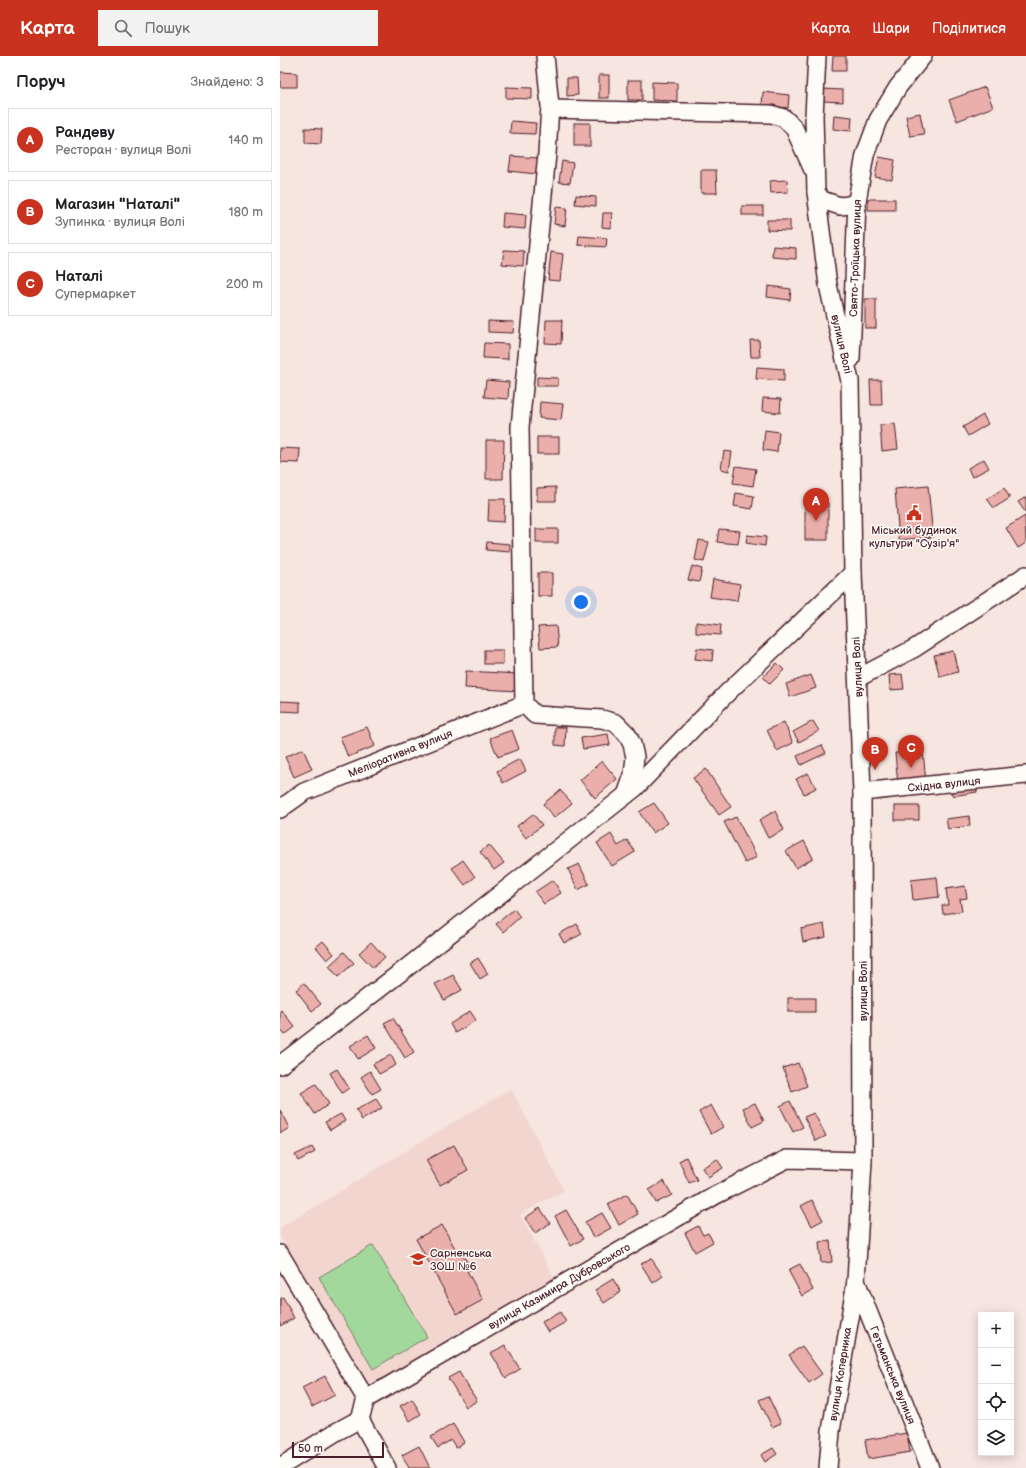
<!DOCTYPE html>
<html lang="uk">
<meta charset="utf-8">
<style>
body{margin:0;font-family:"Balsamiq Sans",sans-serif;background:#f2f2f2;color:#202124}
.controls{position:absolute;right:12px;bottom:12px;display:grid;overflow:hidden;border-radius:0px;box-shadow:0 2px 10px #0003}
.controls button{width:36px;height:36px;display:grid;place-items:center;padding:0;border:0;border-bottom:1px solid #e0e0e0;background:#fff;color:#202124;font:20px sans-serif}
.scale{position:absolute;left:12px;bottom:10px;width:92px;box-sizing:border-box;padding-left:4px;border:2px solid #4a1f2b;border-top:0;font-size:11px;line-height:14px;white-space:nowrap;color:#4a1f2b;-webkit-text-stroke:3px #fdfcf7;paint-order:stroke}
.you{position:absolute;left:301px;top:546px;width:14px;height:14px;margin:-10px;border:3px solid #fff;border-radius:50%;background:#1a73e8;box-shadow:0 0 0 6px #1a73e833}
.badge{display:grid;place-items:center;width:26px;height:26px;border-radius:50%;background:#c8321e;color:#fff;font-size:13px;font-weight:700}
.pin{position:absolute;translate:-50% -33px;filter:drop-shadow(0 1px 2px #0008)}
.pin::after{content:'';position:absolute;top:21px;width:14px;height:12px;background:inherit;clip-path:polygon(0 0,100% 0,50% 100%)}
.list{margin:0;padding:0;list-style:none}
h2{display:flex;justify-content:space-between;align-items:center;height:52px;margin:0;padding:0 16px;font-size:17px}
h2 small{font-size:13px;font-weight:400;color:#757577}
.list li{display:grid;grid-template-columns:26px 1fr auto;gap:12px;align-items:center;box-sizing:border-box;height:64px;margin:0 8px 8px;padding:0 8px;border:1px solid #e0e0e0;border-radius:0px}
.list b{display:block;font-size:15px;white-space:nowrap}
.list p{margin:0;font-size:13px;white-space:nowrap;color:#757577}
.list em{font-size:13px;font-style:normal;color:#757577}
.icon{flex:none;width:22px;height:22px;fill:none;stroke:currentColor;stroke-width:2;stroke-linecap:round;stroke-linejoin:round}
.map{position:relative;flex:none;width:746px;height:1412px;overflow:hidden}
header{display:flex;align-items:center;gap:24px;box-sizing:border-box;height:56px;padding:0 20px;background:#c8321e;color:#fff}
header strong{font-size:19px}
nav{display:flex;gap:22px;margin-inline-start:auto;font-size:14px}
.search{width:280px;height:36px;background:#f2f2f2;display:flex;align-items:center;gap:10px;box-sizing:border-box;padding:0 14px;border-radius:0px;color:#757577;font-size:15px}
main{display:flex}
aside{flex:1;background:#fff}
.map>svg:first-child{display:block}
.built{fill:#f3d5d0}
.grass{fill:#a2d89c;stroke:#767c64}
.building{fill:#eaafaa;stroke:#4a1f2b}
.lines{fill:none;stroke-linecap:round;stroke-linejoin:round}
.minor-casing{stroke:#4a1f2b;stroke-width:20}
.minor{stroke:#fdfcf7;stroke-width:17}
.labels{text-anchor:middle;stroke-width:3;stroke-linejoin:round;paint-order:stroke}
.street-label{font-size:11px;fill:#4a1f2b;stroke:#fdfcf7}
.poi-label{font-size:11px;fill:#4a1f2b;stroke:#fdfcf7}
</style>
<header>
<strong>Карта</strong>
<div class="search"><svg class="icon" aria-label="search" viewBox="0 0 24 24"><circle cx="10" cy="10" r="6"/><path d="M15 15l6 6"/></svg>Пошук</div>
<nav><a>Карта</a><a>Шари</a><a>Поділитися</a></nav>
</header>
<main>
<aside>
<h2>Поруч<small>Знайдено: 3</small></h2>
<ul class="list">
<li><span class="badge">A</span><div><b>Рандеву</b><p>Ресторан · вулиця Волі</p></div><em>140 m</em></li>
<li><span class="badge">B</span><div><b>Магазин &quot;Наталі&quot;</b><p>Зупинка · вулиця Волі</p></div><em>180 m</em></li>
<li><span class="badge">C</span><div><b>Наталі</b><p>Супермаркет</p></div><em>200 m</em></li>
</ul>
</aside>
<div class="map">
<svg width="746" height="1412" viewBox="0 0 746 1412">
<rect width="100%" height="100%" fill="#f7e5e0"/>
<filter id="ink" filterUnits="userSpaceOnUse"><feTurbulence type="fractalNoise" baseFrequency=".025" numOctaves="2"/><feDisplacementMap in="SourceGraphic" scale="8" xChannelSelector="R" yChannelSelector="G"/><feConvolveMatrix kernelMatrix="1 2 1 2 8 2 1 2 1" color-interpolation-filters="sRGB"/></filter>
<g filter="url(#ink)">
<path class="built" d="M 231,1033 L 284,1134 L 240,1159 L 276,1224 L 97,1331 L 88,1329 L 0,1181 L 0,1172 L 160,1074 Z"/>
<path class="grass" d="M 93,1189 L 147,1281 L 93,1313 L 39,1221 Z"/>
<g class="building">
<path d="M 553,0 L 566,0 L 566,15 L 552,15 Z"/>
<path d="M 0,16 L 17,17 L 17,31 L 0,31 Z"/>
<rect x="319" y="19" width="10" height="23"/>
<path d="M 287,22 L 297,22 L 298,39 L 287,40 Z"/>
<rect x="348" y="24" width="14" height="20"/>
<path d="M 372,26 L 397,27 L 397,45 L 372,44 Z"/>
<path d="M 226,31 L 252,32 L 252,43 L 226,42 Z"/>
<path d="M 705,31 L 713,51 L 677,65 L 669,44 Z"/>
<path d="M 542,33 L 563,34 L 563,46 L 542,45 Z"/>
<path d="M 483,36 L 509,39 L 508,52 L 482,49 Z"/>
<path d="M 640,57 L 644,78 L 630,80 L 626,60 Z"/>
<path d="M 554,59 L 572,61 L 571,75 L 553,73 Z"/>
<path d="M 231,65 L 256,67 L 255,78 L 230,77 Z"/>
<rect x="294" y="67" width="16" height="23"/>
<path d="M 25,72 L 42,73 L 41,88 L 25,87 Z"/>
<path d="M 231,100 L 258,102 L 256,118 L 229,115 Z"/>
<path d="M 599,101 L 615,104 L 612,124 L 595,121 Z"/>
<path d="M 282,105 L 293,107 L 290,127 L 279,126 Z"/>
<path d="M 421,114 L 436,114 L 437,137 L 421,137 Z"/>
<path d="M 507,124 L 508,136 L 491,137 L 490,125 Z"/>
<path d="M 296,139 L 316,141 L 316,150 L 295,148 Z"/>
<rect x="588" y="143" width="27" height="11"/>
<rect x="462" y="150" width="21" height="9"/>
<path d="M 276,151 L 287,152 L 285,170 L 274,168 Z"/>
<path d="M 223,157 L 246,159 L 245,173 L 222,171 Z"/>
<path d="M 323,157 L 332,157 L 331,172 L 322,171 Z"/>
<path d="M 487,164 L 510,164 L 510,175 L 487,174 Z"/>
<path d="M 299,180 L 327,182 L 326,191 L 298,189 Z"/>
<path d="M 493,190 L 516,192 L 516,203 L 492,201 Z"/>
<path d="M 224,194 L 244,195 L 243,210 L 222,208 Z"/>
<path d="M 271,196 L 283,198 L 280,225 L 268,224 Z"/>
<path d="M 488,230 L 511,233 L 510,244 L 487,241 Z"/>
<rect x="585" y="243" width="11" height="29"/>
<path d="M 266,264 L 282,264 L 281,288 L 265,287 Z"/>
<path d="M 208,265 L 234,266 L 233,277 L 208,276 Z"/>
<path d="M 470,284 L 479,284 L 480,301 L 471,301 Z"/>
<path d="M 204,287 L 228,288 L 228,303 L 203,302 Z"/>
<path d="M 477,311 L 504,313 L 504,325 L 476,323 Z"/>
<path d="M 257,321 L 278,322 L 278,330 L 257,330 Z"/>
<path d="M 206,324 L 229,326 L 228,343 L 204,341 Z"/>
<path d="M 590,324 L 601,324 L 602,349 L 591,349 Z"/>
<path d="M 483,342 L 501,343 L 500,357 L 482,355 Z"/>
<path d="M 260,346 L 283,348 L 281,364 L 259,362 Z"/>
<path d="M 703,359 L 708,368 L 688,380 L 683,371 Z"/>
<path d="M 615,368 L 618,393 L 602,395 L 600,369 Z"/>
<path d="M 485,374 L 499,376 L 497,396 L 483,394 Z"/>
<rect x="257" y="381" width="22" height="17"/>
<path d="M 206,384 L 224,384 L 223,423 L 206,423 Z"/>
<path d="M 0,392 L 20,393 L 19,407 L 0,406 Z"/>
<path d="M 444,395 L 452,396 L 449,415 L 441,413 Z"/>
<path d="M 704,403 L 709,412 L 692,421 L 688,412 Z"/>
<path d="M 456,410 L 476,413 L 473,430 L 453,427 Z"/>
<path d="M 648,430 L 653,481 L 619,484 L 615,433 Z"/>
<path d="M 276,431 L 276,445 L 257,445 L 257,432 Z"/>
<path d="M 724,432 L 730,442 L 714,452 L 707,443 Z"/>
<path d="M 456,437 L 474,440 L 472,453 L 454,450 Z"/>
<path d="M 746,441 L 746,457 L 738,446 Z"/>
<path d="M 209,443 L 225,443 L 224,466 L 208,465 Z"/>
<path d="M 525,446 L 548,447 L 548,484 L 525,484 Z"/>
<path d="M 745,460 L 746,487 L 738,492 L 726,472 Z"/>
<rect x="256" y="473" width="22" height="14"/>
<path d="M 439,473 L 460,475 L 458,488 L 437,486 Z"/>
<path d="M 467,479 L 486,481 L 485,490 L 466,487 Z"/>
<path d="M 419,484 L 429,486 L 424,506 L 415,504 Z"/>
<path d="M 207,486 L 230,488 L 230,496 L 206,494 Z"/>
<path d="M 412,510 L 422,513 L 419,526 L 408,524 Z"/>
<rect x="258" y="517" width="14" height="23"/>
<path d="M 433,523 L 460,528 L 457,545 L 430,541 Z"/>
<path d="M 416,566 L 441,569 L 440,579 L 416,577 Z"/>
<path d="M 276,570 L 278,591 L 260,592 L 258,571 Z"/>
<path d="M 417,592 L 433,594 L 432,605 L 415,603 Z"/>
<rect x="204" y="594" width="19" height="14"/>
<path d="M 673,595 L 678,616 L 660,621 L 654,599 Z"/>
<path d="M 497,607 L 504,614 L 490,628 L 483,621 Z"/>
<path d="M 186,615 L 238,618 L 238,635 L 185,632 Z"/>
<path d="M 622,618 L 624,633 L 610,634 L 609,619 Z"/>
<path d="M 531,619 L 536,632 L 510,641 L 506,628 Z"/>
<path d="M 0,645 L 20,646 L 20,656 L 0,655 Z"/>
<path d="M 533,665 L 539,675 L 519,686 L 513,676 Z"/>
<path d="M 504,666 L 513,687 L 497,695 L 487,674 Z"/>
<path d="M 87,671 L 95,690 L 68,701 L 60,681 Z"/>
<path d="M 275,671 L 286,671 L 285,690 L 275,689 Z"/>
<path d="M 232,674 L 239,693 L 218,701 L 210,682 Z"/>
<path d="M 328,678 L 330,689 L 303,693 L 301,682 Z"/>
<path d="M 542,689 L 546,697 L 521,709 L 517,700 Z"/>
<path d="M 23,693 L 32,713 L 14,721 L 5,701 Z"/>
<path d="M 643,695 L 646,726 L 618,729 L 615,697 Z"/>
<path d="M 240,703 L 246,715 L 223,727 L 217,715 Z"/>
<path d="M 322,705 L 337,723 L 315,742 L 300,724 Z"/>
<path d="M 426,713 L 451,751 L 439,759 L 413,722 Z"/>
<path d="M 528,717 L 536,732 L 524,738 L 516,723 Z"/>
<path d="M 696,727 L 697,736 L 672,740 L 671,731 Z"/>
<path d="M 280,734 L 292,747 L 274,762 L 263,748 Z"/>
<path d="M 374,747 L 388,767 L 373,777 L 359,756 Z"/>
<rect x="615" y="750" width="24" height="14"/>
<path d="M 495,755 L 504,774 L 488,782 L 479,764 Z"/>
<path d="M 253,758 L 262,769 L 246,782 L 237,770 Z"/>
<path d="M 689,760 L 690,770 L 668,773 L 666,763 Z"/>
<path d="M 456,761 L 477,801 L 465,807 L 444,766 Z"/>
<path d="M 331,778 L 338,790 L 347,784 L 355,796 L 332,810 L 317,787 Z"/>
<path d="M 524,785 L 533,802 L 516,812 L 506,795 Z"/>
<path d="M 209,789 L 224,807 L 214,814 L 200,796 Z"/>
<path d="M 183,804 L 195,821 L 185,829 L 172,812 Z"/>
<path d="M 299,808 L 309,828 L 298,834 L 288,813 Z"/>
<path d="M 657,821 L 659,841 L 633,844 L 631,824 Z"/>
<path d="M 273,824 L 281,837 L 264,848 L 255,836 Z"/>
<path d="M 685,830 L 687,842 L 680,843 L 682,855 L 663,858 L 662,849 L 668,849 L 666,833 Z"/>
<path d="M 234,853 L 240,861 L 223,876 L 216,868 Z"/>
<path d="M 297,868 L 302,878 L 284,887 L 279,878 Z"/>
<path d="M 544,868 L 546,881 L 523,886 L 521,873 Z"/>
<path d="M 43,885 L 54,898 L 47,904 L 36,891 Z"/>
<path d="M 91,886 L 105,901 L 93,912 L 79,897 Z"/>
<path d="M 64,896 L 74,907 L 58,921 L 49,910 Z"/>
<path d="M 198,902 L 208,918 L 200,923 L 190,907 Z"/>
<path d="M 173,919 L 182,934 L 164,944 L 155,928 Z"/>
<path d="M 24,927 L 41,948 L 32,955 L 16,934 Z"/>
<rect x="508" y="942" width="27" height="14"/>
<path d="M 1,954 L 15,971 L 5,979 L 0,973 L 0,955 Z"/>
<path d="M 190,955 L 196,964 L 175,977 L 170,968 Z"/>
<path d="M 113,962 L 134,996 L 125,1002 L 104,967 Z"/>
<path d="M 88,979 L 96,992 L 78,1003 L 70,990 Z"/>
<path d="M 111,999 L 116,1009 L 99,1018 L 93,1008 Z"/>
<path d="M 518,1007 L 527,1030 L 512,1036 L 503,1012 Z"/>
<path d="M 57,1013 L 69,1032 L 62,1037 L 50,1017 Z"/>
<path d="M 90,1015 L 101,1033 L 92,1038 L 81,1021 Z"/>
<path d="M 36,1028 L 49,1048 L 35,1058 L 21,1037 Z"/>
<path d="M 96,1043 L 102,1052 L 82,1064 L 76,1054 Z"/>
<path d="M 510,1045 L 523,1071 L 513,1076 L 500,1050 Z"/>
<path d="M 475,1047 L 484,1065 L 472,1071 L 463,1052 Z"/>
<path d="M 431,1049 L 443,1071 L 431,1078 L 419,1056 Z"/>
<path d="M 0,1054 L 9,1072 L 1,1077 L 0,1076 Z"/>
<path d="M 534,1057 L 546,1080 L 536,1085 L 524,1061 Z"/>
<path d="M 61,1058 L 65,1065 L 50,1074 L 45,1066 Z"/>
<path d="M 174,1089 L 188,1114 L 160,1129 L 146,1104 Z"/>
<path d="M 32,1091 L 35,1096 L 18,1105 L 15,1099 Z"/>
<path d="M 406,1101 L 417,1124 L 409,1127 L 399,1105 Z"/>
<path d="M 437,1103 L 443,1112 L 428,1121 L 422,1112 Z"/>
<path d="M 384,1125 L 392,1139 L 376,1147 L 369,1134 Z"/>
<path d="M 347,1138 L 358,1158 L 339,1169 L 328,1148 Z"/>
<path d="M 532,1144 L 543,1164 L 532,1170 L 521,1150 Z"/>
<path d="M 260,1152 L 270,1167 L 255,1177 L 245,1162 Z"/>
<path d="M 286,1154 L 303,1183 L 291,1190 L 275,1160 Z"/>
<path d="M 322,1157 L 331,1172 L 313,1182 L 305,1166 Z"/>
<path d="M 162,1169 L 177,1196 L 180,1194 L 191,1213 L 187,1215 L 203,1244 L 177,1258 L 136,1183 Z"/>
<path d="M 418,1170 L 423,1179 L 428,1177 L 433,1186 L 415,1196 L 405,1177 Z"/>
<path d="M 550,1185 L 552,1206 L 541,1207 L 539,1186 Z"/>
<path d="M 371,1202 L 383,1220 L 373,1227 L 361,1208 Z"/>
<path d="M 520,1208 L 533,1234 L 522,1240 L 508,1214 Z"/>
<path d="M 333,1223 L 341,1236 L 324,1247 L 315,1234 Z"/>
<path d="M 3,1241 L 14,1262 L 0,1270 L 0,1243 Z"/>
<path d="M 280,1256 L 286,1266 L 268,1276 L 262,1266 Z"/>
<path d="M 225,1289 L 240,1313 L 226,1322 L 211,1297 Z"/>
<path d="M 522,1290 L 542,1318 L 529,1327 L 509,1299 Z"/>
<path d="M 179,1316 L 197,1345 L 186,1351 L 168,1322 Z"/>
<path d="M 45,1320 L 55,1339 L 32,1351 L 22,1332 Z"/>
<path d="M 488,1340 L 501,1367 L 492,1371 L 479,1344 Z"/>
<path d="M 132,1343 L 141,1358 L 130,1365 L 120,1350 Z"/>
<path d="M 173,1368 L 184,1386 L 176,1392 L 171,1384 L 158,1392 L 151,1381 Z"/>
<path d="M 627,1377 L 630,1396 L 588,1403 L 585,1384 Z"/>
<path d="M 139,1390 L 150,1412 L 129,1412 L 122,1399 Z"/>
<path d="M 493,1392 L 497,1398 L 485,1406 L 481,1399 Z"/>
</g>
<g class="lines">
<g class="minor-casing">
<g id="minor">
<path d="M 265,0 L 270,50 L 267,98 L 240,371 L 244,648 L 255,659 L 322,663 L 336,667 L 347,678 L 352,688 L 355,701 L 353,719 L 346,739"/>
<path d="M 537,0 L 534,60 L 536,136 L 548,229 L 570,325 L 573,517 L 582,736 L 583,1105 L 576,1225 L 551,1375 L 548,1412"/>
<path d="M 270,53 L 491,58 L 504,62 L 514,72 L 533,114"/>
<path d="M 536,136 L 542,144 L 560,150 L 569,149 L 577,145"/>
<path d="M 571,303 L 577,145 L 585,99 L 598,64 L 618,31 L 643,0"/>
<path d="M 578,622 L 635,592 L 746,519"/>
<path d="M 582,736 L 746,719"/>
<path d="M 0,753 L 24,736 L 244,648"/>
<path d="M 0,1009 L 125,913 L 355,732 L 448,636 L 573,517"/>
<path d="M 0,1198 L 86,1343"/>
<path d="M 576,1225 L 650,1412"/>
<path d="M 80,1363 L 107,1412"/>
<path d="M 0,1411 L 56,1376 L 80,1363 L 86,1343 L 436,1139 L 507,1103 L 583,1105"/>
</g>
</g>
<use href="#minor" class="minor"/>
</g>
</g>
<defs>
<g id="civic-bare" transform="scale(1.2)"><path d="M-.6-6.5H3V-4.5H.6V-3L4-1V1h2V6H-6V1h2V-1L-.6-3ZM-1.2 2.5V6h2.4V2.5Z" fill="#c8321e" stroke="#fdfcf7" stroke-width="2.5" paint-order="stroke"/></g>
<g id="school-bare" transform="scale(1.2)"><path d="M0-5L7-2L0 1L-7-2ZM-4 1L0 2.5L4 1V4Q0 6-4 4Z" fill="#c8321e" stroke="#fdfcf7" stroke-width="2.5" paint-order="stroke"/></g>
</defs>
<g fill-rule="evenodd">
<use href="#civic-bare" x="634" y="457"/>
<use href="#school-bare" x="138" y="1203"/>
</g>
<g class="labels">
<g class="street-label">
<text transform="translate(575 202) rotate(-88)" y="4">Свято-Троїцька вулиця</text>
<text transform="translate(562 288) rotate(77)" y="4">вулиця Волі</text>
<text transform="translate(577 611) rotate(-93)" y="4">вулиця Волі</text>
<text transform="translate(120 697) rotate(-22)" y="4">Меліоративна вулиця</text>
<text transform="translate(664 728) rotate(-6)" y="4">Східна вулиця</text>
<text transform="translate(583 935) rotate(-90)" y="4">вулиця Волі</text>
<text transform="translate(279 1230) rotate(-30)" y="4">вулиця Казимира Дубровського</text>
<text transform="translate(560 1318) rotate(-81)" y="4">вулиця Коперника</text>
<text transform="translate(613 1319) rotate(68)" y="4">Гетьманська вулиця</text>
</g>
<g class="poi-label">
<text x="634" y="478">Міський будинок<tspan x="634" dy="13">культури "Сузір'я"</tspan></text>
<text x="150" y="1201" text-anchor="start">Сарненська<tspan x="150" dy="13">ЗОШ №6</tspan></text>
</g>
</g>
</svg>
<div class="controls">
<button>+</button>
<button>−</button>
<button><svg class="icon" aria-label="locate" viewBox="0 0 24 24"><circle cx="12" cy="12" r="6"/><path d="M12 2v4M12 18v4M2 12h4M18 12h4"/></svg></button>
<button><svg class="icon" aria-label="layers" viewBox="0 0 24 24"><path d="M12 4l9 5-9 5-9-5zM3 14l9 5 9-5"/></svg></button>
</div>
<div class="scale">50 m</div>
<div class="you"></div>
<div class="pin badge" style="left:536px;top:465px">A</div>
<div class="pin badge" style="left:595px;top:714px">B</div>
<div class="pin badge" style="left:631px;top:712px">C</div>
</div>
</main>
